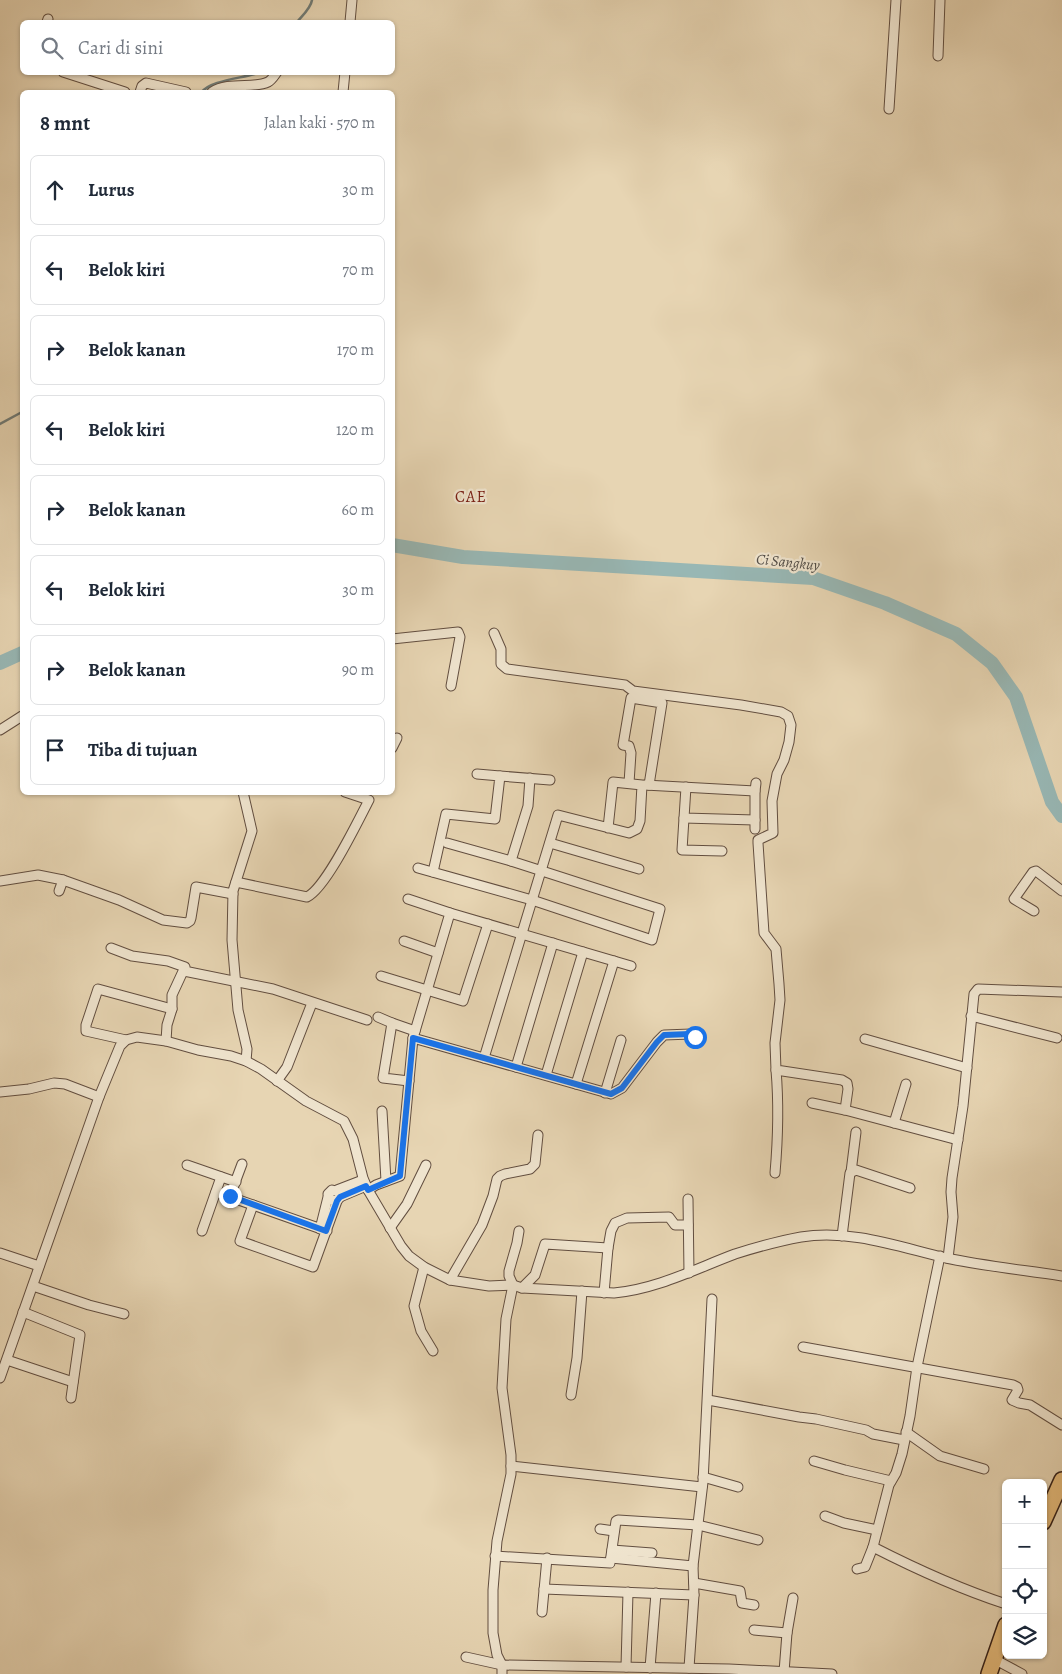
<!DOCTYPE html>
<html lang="id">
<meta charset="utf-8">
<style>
body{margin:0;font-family:Alegreya,serif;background:#f6f6f7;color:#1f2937}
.controls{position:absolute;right:15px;bottom:15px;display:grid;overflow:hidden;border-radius:8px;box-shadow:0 1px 4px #0004}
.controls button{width:45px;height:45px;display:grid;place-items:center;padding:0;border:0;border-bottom:1px solid #e0e1e3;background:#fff;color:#1f2937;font:25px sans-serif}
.stop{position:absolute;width:15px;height:15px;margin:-11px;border:4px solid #1a73e8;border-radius:50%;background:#fff}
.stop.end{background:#1a73e8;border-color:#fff;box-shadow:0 1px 5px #0008}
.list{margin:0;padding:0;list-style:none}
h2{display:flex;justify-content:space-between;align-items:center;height:65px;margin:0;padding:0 20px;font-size:21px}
h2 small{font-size:16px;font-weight:400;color:#747a83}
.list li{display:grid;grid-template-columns:32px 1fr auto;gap:15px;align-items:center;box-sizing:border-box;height:70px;margin:0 10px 10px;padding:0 10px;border:1px solid #e0e1e3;border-radius:8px}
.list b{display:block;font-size:19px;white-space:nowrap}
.list em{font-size:16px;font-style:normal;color:#747a83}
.icon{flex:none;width:28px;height:28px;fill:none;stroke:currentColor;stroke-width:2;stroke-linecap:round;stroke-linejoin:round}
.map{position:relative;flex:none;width:1062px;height:1674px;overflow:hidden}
.search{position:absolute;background:#fff;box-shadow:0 1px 4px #0004;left:20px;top:20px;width:375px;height:55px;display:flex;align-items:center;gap:12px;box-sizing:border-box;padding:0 18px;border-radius:8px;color:#747a83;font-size:19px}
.panel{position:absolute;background:#fff;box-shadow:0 1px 4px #0004;left:20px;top:90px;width:375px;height:705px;border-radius:8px}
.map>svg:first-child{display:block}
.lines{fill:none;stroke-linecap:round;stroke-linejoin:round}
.stream{stroke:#707b76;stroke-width:2.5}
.river{stroke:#98b7b4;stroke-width:14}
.minor-casing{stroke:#624e40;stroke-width:11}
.primary-casing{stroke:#352119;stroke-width:18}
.minor{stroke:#efe4ce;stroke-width:9}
.primary{stroke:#e4ba7a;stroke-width:15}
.route{stroke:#1a73e8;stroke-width:6}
.labels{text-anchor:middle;stroke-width:4.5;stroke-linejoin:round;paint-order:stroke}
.water-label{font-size:15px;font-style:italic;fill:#534e48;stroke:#efe4ce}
.quarter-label{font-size:16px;letter-spacing:1px;fill:#7a1f14;stroke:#efe4ce}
</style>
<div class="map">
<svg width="1062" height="1674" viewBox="0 0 1062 1674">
<rect width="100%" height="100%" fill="#e7d5b3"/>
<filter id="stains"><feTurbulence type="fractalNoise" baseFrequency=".004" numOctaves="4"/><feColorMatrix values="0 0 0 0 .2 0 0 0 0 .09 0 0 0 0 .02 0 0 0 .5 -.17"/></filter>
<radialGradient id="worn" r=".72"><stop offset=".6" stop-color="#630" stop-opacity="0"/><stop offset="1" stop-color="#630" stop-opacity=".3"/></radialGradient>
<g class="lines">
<g class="stream">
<path d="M 297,22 C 302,16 311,8 312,0"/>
<path d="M 202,92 C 210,80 246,78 261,72"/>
<path d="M 0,424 L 22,412"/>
</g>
<g class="river">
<path d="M 392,545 L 463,557 L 813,578 L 885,603 L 956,634 L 992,663 L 1016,697 L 1052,802 L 1062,816"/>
<path d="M 0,663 L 22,653"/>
</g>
<g class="minor-casing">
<g id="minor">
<path d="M 47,22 L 48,19"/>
<path d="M 350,22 L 352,0"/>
<path d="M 938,56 L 940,0"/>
<path d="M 63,72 L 125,92"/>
<path d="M 140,92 L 142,86 L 146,83 L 186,92"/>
<path d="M 212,92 C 229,81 254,89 268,82 C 272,80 274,76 277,72"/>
<path d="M 343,92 L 345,72"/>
<path d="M 889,109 L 896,0"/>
<path d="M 494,633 L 501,649 L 501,664 L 507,669 L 625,685 L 633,691 L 741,705 L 781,712 L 788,716 L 791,725 L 789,742 L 784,760 L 777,774 L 772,801 L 773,833 L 758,840 L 758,843 L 764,933 L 776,949 L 779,984 L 780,1000 L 775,1043 L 776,1070 L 842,1080 L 847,1083 L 848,1089 L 845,1110"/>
<path d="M 392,639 L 458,632 L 460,637 L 451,686"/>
<path d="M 0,730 L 22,716"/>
<path d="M 392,748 L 397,738"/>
<path d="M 500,776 L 550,780"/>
<path d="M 629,783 L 631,753 L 629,746 L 623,745 L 631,698 L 662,703 L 649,785"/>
<path d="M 645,785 L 755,791 L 756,783"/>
<path d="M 686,787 L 684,818 L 755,820"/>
<path d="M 243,792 L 252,831 L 233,891 L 232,940 L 238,1010 L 247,1049 L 246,1061"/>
<path d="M 684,818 L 682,850 L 722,851"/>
<path d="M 755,829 L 755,791"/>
<path d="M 447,843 L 511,861"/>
<path d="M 550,843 L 639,869"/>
<path d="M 418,868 L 532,900 L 652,940 L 660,909 L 511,861 L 528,806 L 530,778"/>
<path d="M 433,872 L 446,814 L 495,819 L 500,776 L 477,774"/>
<path d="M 0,881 L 38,875 L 63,880"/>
<path d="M 236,882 L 307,897 C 326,888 358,821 369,800 L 345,792"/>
<path d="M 59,891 L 63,880 L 119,900 L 163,920 L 187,923 L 190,921 L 191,918 L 196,887 L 233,894"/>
<path d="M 408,899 L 450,913 L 413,1038"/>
<path d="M 1034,911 L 1014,899 L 1033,872 L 1036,871 L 1062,891"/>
<path d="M 450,913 L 631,966"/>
<path d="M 404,941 L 438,953"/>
<path d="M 111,948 L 132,956 L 168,961 L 185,967 L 172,995 L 172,1009 L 167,1025 L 166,1041"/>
<path d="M 184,971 L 273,989 L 367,1020"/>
<path d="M 381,976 L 463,1001 L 488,924"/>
<path d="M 971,1016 L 1057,1038"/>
<path d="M 378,1017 L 392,1023 L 383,1078 L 409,1081"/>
<path d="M 392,1023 L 415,1031"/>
<path d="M 865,1039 L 967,1068"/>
<path d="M 126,1040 L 86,1031 L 86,1025 L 98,989 L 172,1009"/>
<path d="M 484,1058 L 558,815 L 629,833 L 637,829 L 640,821 L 642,785 L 613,782 L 608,828"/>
<path d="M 516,1067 L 553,943"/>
<path d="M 546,1075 L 583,952"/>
<path d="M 277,1081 L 287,1067 L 312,1003"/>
<path d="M 576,1084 L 614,961"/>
<path d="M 0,1092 L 29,1089 L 54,1083 L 65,1084 L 99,1097"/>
<path d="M 605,1093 L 621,1040"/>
<path d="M 812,1103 L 845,1110 L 958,1140"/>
<path d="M 382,1111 L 386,1181"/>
<path d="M 894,1123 L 906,1084"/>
<path d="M 187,1165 L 236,1182"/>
<path d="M 851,1172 L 856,1132"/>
<path d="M 775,1173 C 778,1138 779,1105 776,1070"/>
<path d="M 337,1190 L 363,1180"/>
<path d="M 368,1190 L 376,1185 L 400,1176 L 413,1038 L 611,1094 L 622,1088 L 657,1042 L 664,1035 L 691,1034 L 695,1037"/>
<path d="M 216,1192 L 327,1231"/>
<path d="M 230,1196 L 242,1164"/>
<path d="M 340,1197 L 366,1186"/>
<path d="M 688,1199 L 689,1273"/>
<path d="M 253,1205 L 240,1241 L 313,1267 L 337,1201 L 340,1197 L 339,1192 L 332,1190 L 328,1194 L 329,1199 L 337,1201"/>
<path d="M 390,1228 L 407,1204 L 426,1165"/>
<path d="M 320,1229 L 328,1197"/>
<path d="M 202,1231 L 221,1177"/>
<path d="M 842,1236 L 850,1173 L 856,1170 L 910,1188"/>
<path d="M 0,1253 L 39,1266"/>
<path d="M 948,1258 L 953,1217 L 951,1192 L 952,1178 L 963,1106 L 974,994 L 978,989 L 1062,992"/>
<path d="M 424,1267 L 414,1306 L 421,1331 L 433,1351"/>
<path d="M 450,1280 L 482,1225 L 493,1196 L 497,1179 L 500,1176 L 505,1174 L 530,1169 L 535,1164 L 538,1135"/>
<path d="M 33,1286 L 89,1305 L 124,1314"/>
<path d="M 522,1288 L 535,1275 L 545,1244 L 608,1248 L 611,1231 L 615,1223 L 627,1218 L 669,1217 L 675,1225 L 688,1225"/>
<path d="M 604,1293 L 608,1248"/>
<path d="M 23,1312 L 80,1335 L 71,1398"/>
<path d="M 803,1347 L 1013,1385 L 1017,1387 L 1018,1390 L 1012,1400 L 1019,1403 L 1030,1405 L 1062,1425"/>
<path d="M 7,1360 L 73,1382"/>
<path d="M 0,1378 L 99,1097 L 120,1046 L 126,1040 L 137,1037 L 166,1041 L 198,1050 L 231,1056 L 246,1061 L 261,1069 L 306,1101 L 344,1121 L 353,1139 L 363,1178 L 368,1190 L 401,1246 L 409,1256 L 424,1267 L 450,1280 L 489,1286 L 513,1285 L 522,1288 L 614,1293 C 657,1289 695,1269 735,1254 C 757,1247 779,1241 801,1237 C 851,1229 899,1247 946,1258 C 984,1266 1023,1270 1062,1276"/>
<path d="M 571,1395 L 577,1358 L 582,1291"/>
<path d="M 708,1400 L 799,1417 L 816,1419 L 866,1430 L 873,1434 L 904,1440"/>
<path d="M 906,1432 L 940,1456 L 984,1469"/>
<path d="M 814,1461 L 845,1470 L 891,1481"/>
<path d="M 511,1466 L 702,1487"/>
<path d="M 703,1477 L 738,1487"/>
<path d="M 825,1516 L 844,1523 L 877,1530"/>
<path d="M 600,1529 L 614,1531"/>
<path d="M 873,1547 L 889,1485 L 896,1473 L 902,1454 L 910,1416 L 917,1367 L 940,1256"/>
<path d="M 612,1550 L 652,1553"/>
<path d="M 495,1556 L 610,1563 L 616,1521 L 618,1520 L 698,1525 L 758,1540"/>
<path d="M 611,1558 L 693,1566"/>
<path d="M 857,1569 L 865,1567 L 873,1547 C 916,1569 960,1589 1006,1604"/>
<path d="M 694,1583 L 740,1591 L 742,1603 L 754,1605"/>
<path d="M 544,1589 L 694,1595"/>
<path d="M 542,1612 L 547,1558"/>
<path d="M 754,1630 L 787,1633"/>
<path d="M 466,1657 L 502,1665 L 729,1669 L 832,1674"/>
<path d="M 994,1659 L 1022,1674"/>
<path d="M 626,1667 L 628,1592"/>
<path d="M 650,1668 L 656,1593"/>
<path d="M 689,1668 L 694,1595 L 693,1566 L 703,1482 L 712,1299"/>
<path d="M 784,1672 L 787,1633 L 793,1598"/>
<path d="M 502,1674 L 502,1665 L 497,1655 L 493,1633 L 493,1590 L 497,1541 L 511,1474 L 511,1455 L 502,1388 L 506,1319 L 513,1285 L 509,1276 L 509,1271 L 517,1243 L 519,1231"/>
</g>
</g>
<g class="primary-casing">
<g id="primary">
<path d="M 1043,1522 L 1062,1480"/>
<path d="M 989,1674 L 1006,1625"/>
</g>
</g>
<use href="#minor" class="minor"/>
<use href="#primary" class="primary"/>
</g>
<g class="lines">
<path class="route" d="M 230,1196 L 326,1231 L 337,1201 L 340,1197 L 366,1186 L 368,1190 L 400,1176 L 413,1038 L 611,1094 L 622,1088 L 657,1042 L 664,1035 L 690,1034 L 695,1037"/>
</g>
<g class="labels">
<g class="water-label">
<text transform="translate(788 562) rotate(6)" y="5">Ci Sangkuy</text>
</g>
<g class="quarter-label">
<text x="471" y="502">CAE</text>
</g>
</g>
<rect width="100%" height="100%" filter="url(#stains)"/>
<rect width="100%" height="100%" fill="url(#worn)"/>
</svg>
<div class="controls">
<button>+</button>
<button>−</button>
<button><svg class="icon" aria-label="locate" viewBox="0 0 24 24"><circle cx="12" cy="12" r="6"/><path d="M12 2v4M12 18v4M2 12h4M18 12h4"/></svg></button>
<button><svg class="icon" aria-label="layers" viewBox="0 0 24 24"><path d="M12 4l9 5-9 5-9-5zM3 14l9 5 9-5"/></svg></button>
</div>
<div class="stop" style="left:695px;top:1037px"></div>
<div class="stop end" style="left:230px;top:1196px"></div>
<div class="search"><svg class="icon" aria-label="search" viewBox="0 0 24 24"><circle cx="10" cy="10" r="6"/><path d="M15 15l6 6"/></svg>Cari di sini</div>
<section class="panel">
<h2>8 mnt<small>Jalan kaki · 570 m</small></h2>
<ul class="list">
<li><svg class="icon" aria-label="ahead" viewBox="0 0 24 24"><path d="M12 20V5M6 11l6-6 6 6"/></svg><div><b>Lurus</b></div><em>30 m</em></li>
<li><svg class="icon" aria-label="left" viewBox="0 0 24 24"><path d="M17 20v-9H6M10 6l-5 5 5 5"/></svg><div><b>Belok kiri</b></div><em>70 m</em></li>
<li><svg class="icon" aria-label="right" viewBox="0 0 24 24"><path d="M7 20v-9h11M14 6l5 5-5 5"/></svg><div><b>Belok kanan</b></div><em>170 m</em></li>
<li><svg class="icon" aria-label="left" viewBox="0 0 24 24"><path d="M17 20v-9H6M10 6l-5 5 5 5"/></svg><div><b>Belok kiri</b></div><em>120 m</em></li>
<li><svg class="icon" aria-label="right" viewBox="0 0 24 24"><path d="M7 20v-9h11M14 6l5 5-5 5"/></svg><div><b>Belok kanan</b></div><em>60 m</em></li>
<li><svg class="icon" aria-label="left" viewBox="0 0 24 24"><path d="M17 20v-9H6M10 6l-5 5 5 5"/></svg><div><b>Belok kiri</b></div><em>30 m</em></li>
<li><svg class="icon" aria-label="right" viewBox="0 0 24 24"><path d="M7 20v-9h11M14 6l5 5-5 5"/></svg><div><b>Belok kanan</b></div><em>90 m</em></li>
<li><svg class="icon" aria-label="arrive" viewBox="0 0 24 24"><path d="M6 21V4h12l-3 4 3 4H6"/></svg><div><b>Tiba di tujuan</b></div></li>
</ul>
</section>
</div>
